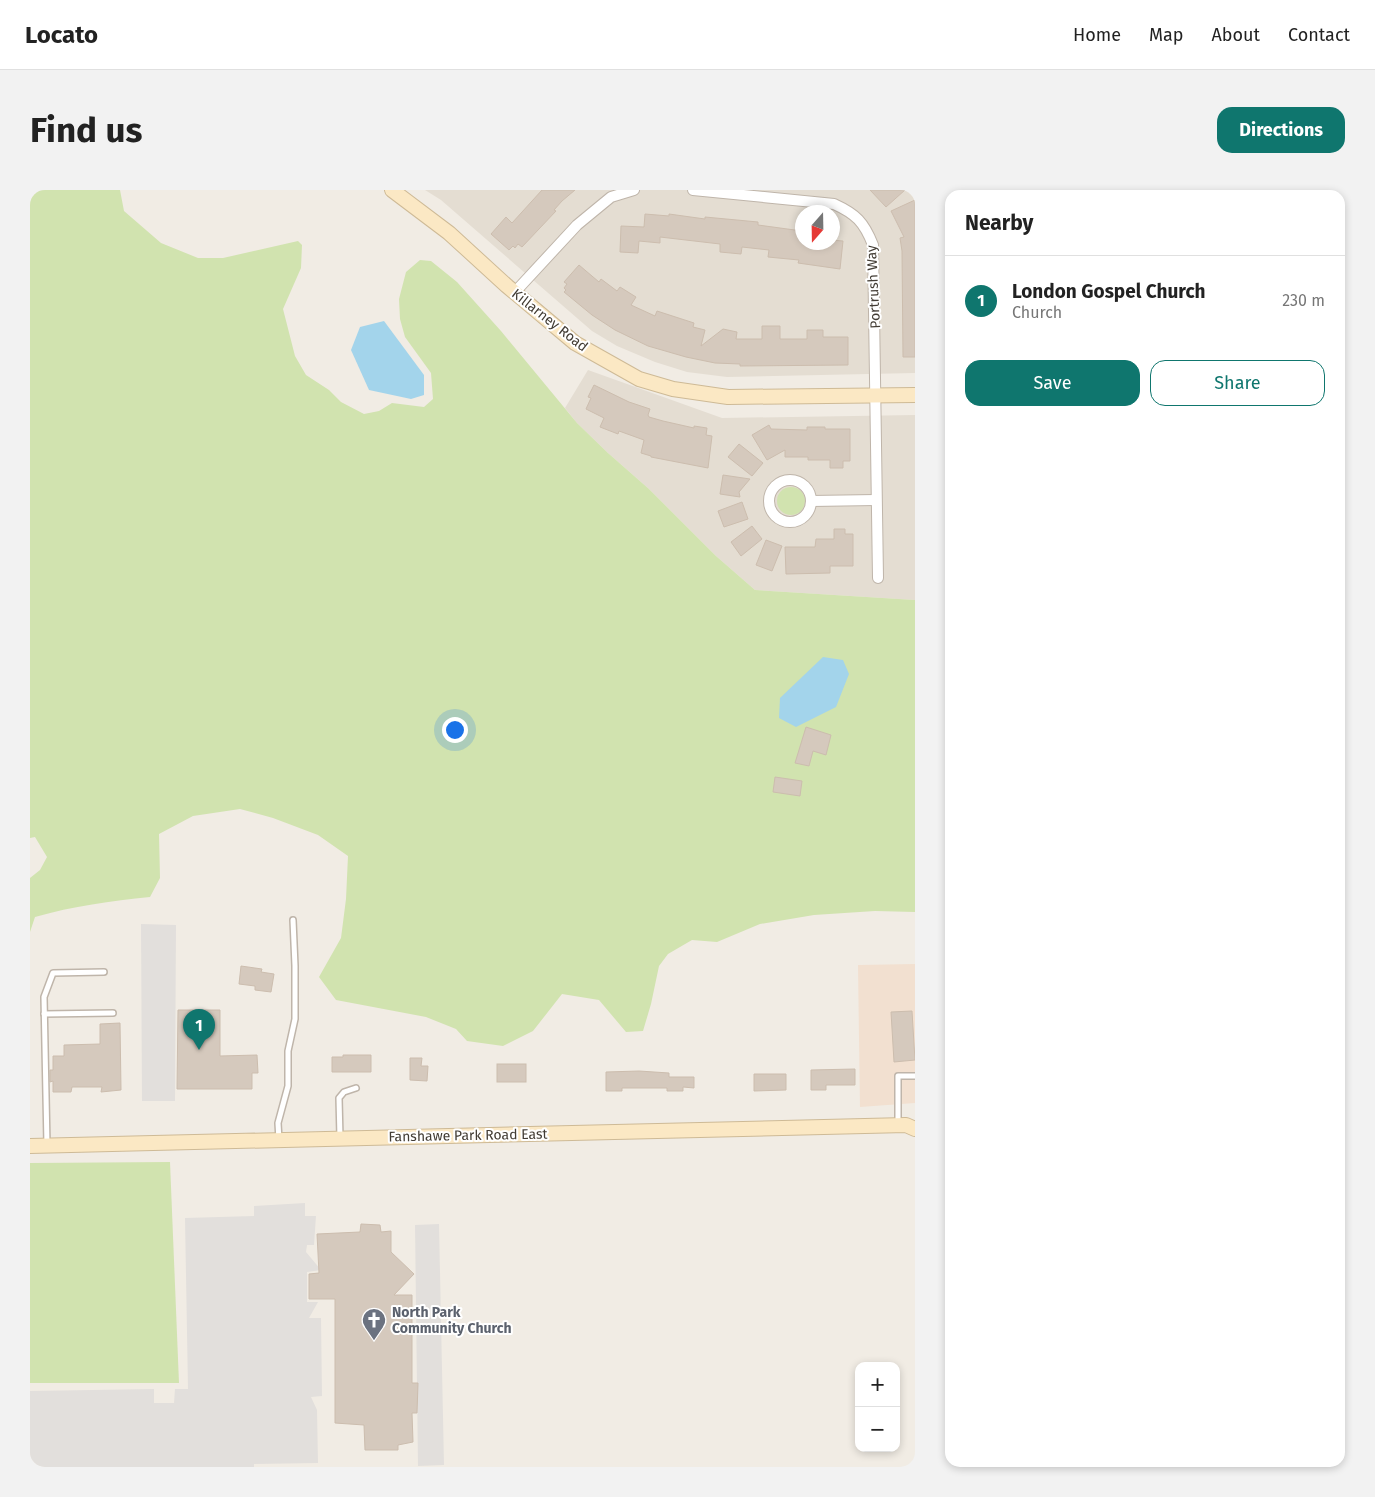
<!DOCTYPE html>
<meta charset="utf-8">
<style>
body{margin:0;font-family:"Fira Sans",sans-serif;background:#f2f2f2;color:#222}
.controls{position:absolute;right:15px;bottom:15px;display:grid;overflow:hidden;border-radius:10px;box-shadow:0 2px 8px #0003}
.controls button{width:45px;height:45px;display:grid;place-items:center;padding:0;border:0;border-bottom:1px solid #e0e0e0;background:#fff;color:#222;font:25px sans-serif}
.compass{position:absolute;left:765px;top:15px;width:45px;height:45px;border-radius:50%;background:#fff;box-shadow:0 2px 8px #0003;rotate:200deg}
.you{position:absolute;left:424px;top:539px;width:18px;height:18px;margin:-12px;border:4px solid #fff;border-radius:50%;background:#1a73e8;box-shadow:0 0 0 8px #1a73e833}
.badge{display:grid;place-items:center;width:32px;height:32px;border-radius:50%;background:#0f766e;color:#fff;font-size:16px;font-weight:700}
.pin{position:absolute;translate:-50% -41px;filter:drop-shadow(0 1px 2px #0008)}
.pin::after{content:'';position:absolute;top:26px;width:18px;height:15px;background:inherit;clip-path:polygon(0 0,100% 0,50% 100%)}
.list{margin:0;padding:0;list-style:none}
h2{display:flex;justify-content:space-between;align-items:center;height:65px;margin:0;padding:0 20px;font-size:21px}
h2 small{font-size:16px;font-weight:400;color:#767676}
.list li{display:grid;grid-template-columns:32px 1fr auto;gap:15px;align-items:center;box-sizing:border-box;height:90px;padding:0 20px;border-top:1px solid #e0e0e0}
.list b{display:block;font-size:19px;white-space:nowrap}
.list p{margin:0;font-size:16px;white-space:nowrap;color:#767676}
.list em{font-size:16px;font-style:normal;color:#767676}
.actions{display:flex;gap:10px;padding:15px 20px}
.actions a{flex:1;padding:11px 0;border:1px solid #0f766e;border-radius:15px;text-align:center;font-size:18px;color:#0f766e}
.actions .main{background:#0f766e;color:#fff}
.map{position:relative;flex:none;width:885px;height:1277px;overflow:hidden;border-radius:15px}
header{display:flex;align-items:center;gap:30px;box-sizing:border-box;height:70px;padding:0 25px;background:#fff;border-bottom:1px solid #e0e0e0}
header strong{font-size:24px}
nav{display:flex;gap:28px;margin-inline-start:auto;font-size:18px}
.intro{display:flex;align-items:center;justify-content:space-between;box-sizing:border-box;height:120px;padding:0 30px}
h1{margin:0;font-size:35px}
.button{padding:12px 22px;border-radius:15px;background:#0f766e;color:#fff;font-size:18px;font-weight:700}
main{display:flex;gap:30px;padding:0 30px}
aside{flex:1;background:#fff;border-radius:15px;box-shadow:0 2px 8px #0003}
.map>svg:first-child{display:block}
.residential{fill:#e4ddd2;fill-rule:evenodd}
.commercial{fill:#f2e0d0}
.green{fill:#d1e3af}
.parking{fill:#e2dfdc}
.water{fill:#a3d4eb}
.building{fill:#d5c9bd;stroke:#ccbdae}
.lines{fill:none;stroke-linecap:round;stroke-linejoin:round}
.lane-casing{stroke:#bfb5aa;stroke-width:8}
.street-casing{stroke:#bfb5aa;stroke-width:12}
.secondary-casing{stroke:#ceba96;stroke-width:16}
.lane{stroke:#fff;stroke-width:5}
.street{stroke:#fff;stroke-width:10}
.secondary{stroke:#fbe8c4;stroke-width:14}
.labels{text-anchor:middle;stroke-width:4;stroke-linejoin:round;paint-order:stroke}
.street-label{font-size:14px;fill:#423c34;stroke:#fff}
.worship-label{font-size:14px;font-weight:bold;fill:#5b616d;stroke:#fff;text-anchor:start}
</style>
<header>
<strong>Locato</strong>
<nav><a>Home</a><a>Map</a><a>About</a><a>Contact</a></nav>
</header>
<div class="intro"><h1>Find us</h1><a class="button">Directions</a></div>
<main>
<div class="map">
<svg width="885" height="1277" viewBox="0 0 885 1277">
<rect width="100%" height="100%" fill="#f1ece4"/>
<g class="residential">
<path d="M 395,0 L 885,0 L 885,183 L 697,187 L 657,182 L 625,172 L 587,156 L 562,141 L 411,10 ZM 772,22 L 802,22 L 802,52 L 772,52 Z"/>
<path d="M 558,180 L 692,228 L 885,225 L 885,410 L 725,400 L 686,366 L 619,299 L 578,263 L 547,233 L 535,218 Z"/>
</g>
<path class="commercial" d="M 885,774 L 885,913 L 830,917 L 828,775 Z"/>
<g class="green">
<path d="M 0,0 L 90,0 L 94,21 L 131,53 L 168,68 L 193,68 L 268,51 L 272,55 L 271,78 L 253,119 L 265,166 L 276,185 L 299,200 L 311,212 L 334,224 L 349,221 L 362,213 L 394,217 L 403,209 L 401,183 L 375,147 L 370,129 L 369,109 L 376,82 L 390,70 L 401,71 L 427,92 L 471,141 L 547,233 L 578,263 L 619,299 L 686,366 L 725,400 L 885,410 L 885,722 L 845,721 L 784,725 L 730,734 L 687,752 L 662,750 L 638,764 L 629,776 L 621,814 L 613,841 L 596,842 L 569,810 L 532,804 L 503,841 L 473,856 L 437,851 L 426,839 L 396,827 L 306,810 L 289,787 L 311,748 L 316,709 L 318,666 L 288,645 L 243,628 L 210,619 L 163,626 L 129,644 L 130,688 L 120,707 C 81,711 43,716 5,727 L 0,742 L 0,688 L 10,680 L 17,667 L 5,647 L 0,648 Z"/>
<circle cx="761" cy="311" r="14"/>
<path d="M 140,972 L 149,1193 L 0,1193 L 0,973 Z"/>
</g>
<g class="parking">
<path d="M 111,734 L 146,735 L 145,911 L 112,911 Z"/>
<path d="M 275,1013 L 275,1026 L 286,1026 L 284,1055 L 277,1055 L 276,1062 L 291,1080 L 277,1082 L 277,1112 L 288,1112 L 279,1128 L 291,1128 L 292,1206 L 281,1207 L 287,1220 L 288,1273 L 224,1274 L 224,1277 L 0,1277 L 0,1201 L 124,1199 L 124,1213 L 144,1213 L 145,1199 L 158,1199 L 155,1028 L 224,1026 L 224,1016 Z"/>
<path d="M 409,1034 L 414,1275 L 388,1276 L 385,1035 Z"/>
</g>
<g class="water">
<path d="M 354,131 L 394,185 L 394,205 L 381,209 L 339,200 L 321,160 L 330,137 Z"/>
<path d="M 793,467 L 813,470 L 819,484 L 806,517 L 766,537 L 749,528 L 750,508 Z"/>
</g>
<g class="building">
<path d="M 512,0 L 545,0 L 532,11 L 524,20 L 526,21 L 492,57 L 488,54 L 485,58 L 483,56 L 479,60 L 461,44 L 476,27 L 482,33 Z"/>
<path d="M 840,0 L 875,0 L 856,17 Z"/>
<path d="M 885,10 L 885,167 L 873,167 L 872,61 L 870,48 L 874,47 L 861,21 Z"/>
<path d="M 615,24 L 639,26 L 639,24 L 675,29 L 675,27 L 728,32 L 728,35 L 772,41 L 772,52 L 802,52 L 802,50 L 813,51 L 810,79 L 768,73 L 769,70 L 738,67 L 739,60 L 712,57 L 711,64 L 690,62 L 690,54 L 630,47 L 630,53 L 609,51 L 608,63 L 590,62 L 591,36 L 614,37 Z"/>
<path d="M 549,75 L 569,92 L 571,89 L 587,101 L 590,97 L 606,107 L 601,115 L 625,126 L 627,121 L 664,133 L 663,137 L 675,140 L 671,156 L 693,139 L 707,142 L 706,149 L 732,149 L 732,136 L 750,136 L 750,149 L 777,149 L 777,140 L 793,140 L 793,147 L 818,147 L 818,175 L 710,176 L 710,174 L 685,173 L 656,167 L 618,156 L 585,140 L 562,125 L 534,102 L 536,100 L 534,98 L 537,94 L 534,92 Z"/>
<path d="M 564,195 L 599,212 L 620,219 L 618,225 L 619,227 L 633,231 L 664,238 L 664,236 L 677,238 L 676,245 L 682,246 L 678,278 L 621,267 L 621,266 L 611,263 L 614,250 L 589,241 L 588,244 L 570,237 L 574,228 L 556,219 L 561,208 L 558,207 Z"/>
<path d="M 739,235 L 741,239 L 777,240 L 777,237 L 795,237 L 795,239 L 820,239 L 820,271 L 813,271 L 813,278 L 800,278 L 800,270 L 778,270 L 778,267 L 755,267 L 755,260 L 737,270 L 722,245 Z"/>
<path d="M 709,254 L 733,273 L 722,286 L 698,267 Z"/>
<path d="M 693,285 L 720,289 L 709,302 L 710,307 L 690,304 Z"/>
<path d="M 712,312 L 718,329 L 694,337 L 688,321 Z"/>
<path d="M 722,336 L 732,349 L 711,366 L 701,352 Z"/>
<path d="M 804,339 L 815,339 L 815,344 L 823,344 L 823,376 L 800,376 L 800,383 L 756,384 L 755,357 L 785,357 L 786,349 L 804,349 Z"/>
<path d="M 736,350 L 752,356 L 742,381 L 726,375 Z"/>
<path d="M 776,537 L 801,545 L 796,565 L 783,561 L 779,576 L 765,573 Z"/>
<path d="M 745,587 L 772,591 L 770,606 L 743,602 Z"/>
<path d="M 211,776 L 232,779 L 231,782 L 244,784 L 241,802 L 225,800 L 225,796 L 209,794 Z"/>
<path d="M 148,820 L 190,820 L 190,866 L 227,865 L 228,883 L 222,883 L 222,899 L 147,899 Z"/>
<path d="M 882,821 L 885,870 L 864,872 L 861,822 Z"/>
<path d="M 90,833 L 91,900 L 71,902 L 72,897 L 42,897 L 41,902 L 23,902 L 23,891 L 20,892 L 20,880 L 23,880 L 23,866 L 34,866 L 34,855 L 70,854 L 70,834 Z"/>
<path d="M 313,865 L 341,865 L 341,882 L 302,882 L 302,867 L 313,867 Z"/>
<path d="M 380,868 L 392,868 L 391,876 L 398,876 L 397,891 L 380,890 Z"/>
<rect x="467" y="874" width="29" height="18"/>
<path d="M 825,879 L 825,895 L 796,895 L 796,900 L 781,900 L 781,880 Z"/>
<path d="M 609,881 L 639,883 L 639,887 L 664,887 L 664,898 L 653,897 L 653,901 L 637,901 L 637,898 L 592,898 L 592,901 L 576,901 L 576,882 Z"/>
<path d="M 724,884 L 756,884 L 756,900 L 724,901 Z"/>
<path d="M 331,1034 L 350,1035 L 351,1042 L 361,1041 L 361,1062 L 384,1084 L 364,1105 L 382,1105 L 382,1193 L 388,1193 L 387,1223 L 382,1223 L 383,1252 L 368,1255 L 368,1260 L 335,1260 L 334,1235 L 305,1233 L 305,1109 L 279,1109 L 279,1084 L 289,1083 L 287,1044 L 330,1042 Z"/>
</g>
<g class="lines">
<g class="lane-casing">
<g id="lane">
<path d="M 14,824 L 83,823"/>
<path d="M 868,935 L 868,886 L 885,886"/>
<path d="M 310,948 L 309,908 L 314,902 L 326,898"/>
<path d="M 249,950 L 248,933 L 258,896 L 258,861 L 265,829 L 265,776 L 263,730"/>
<path d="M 17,955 L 14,807 L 23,783 L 74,782"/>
</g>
</g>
<g class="street-casing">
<g id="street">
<path d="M 663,0 L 804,14 C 826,24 834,32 843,55 L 848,388"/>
<path d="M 485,102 L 547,35 L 581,7 L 604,0"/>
<circle cx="760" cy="311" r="21"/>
<path d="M 781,311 L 846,310"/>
</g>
</g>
<g class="secondary-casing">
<g id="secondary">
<path d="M 362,0 L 419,43 L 477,96 L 545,153 L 609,189 L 643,199 L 698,207 L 885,205"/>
<path d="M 0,956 L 876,935 L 885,939"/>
</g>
</g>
<use href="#lane" class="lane"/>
<use href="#street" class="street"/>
<use href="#secondary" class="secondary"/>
</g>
<defs>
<g id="church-pin" transform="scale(1.25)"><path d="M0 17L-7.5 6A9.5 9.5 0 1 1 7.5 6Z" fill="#6b7280" stroke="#fff"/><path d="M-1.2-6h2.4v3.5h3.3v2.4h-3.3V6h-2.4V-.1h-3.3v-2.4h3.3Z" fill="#fff"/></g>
</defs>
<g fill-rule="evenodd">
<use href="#church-pin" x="344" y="1130"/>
</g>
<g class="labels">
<g class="street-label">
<text transform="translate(843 97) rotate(-93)" y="5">Portrush Way</text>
<text transform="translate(520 130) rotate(38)" y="5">Killarney Road</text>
<text transform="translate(438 945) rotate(-1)" y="5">Fanshawe Park Road East</text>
</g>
<g class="worship-label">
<text x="362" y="1127">North Park<tspan x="362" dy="16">Community Church</tspan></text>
</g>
</g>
</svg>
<div class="controls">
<button>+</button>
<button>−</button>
</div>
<svg class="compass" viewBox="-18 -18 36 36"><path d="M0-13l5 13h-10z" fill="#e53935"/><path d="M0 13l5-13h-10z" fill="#767676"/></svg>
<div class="you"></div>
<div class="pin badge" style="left:169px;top:860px">1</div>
</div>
<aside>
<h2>Nearby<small></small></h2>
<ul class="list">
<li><span class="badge">1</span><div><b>London Gospel Church</b><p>Church</p></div><em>230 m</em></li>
</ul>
<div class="actions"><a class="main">Save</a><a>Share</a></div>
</aside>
</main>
